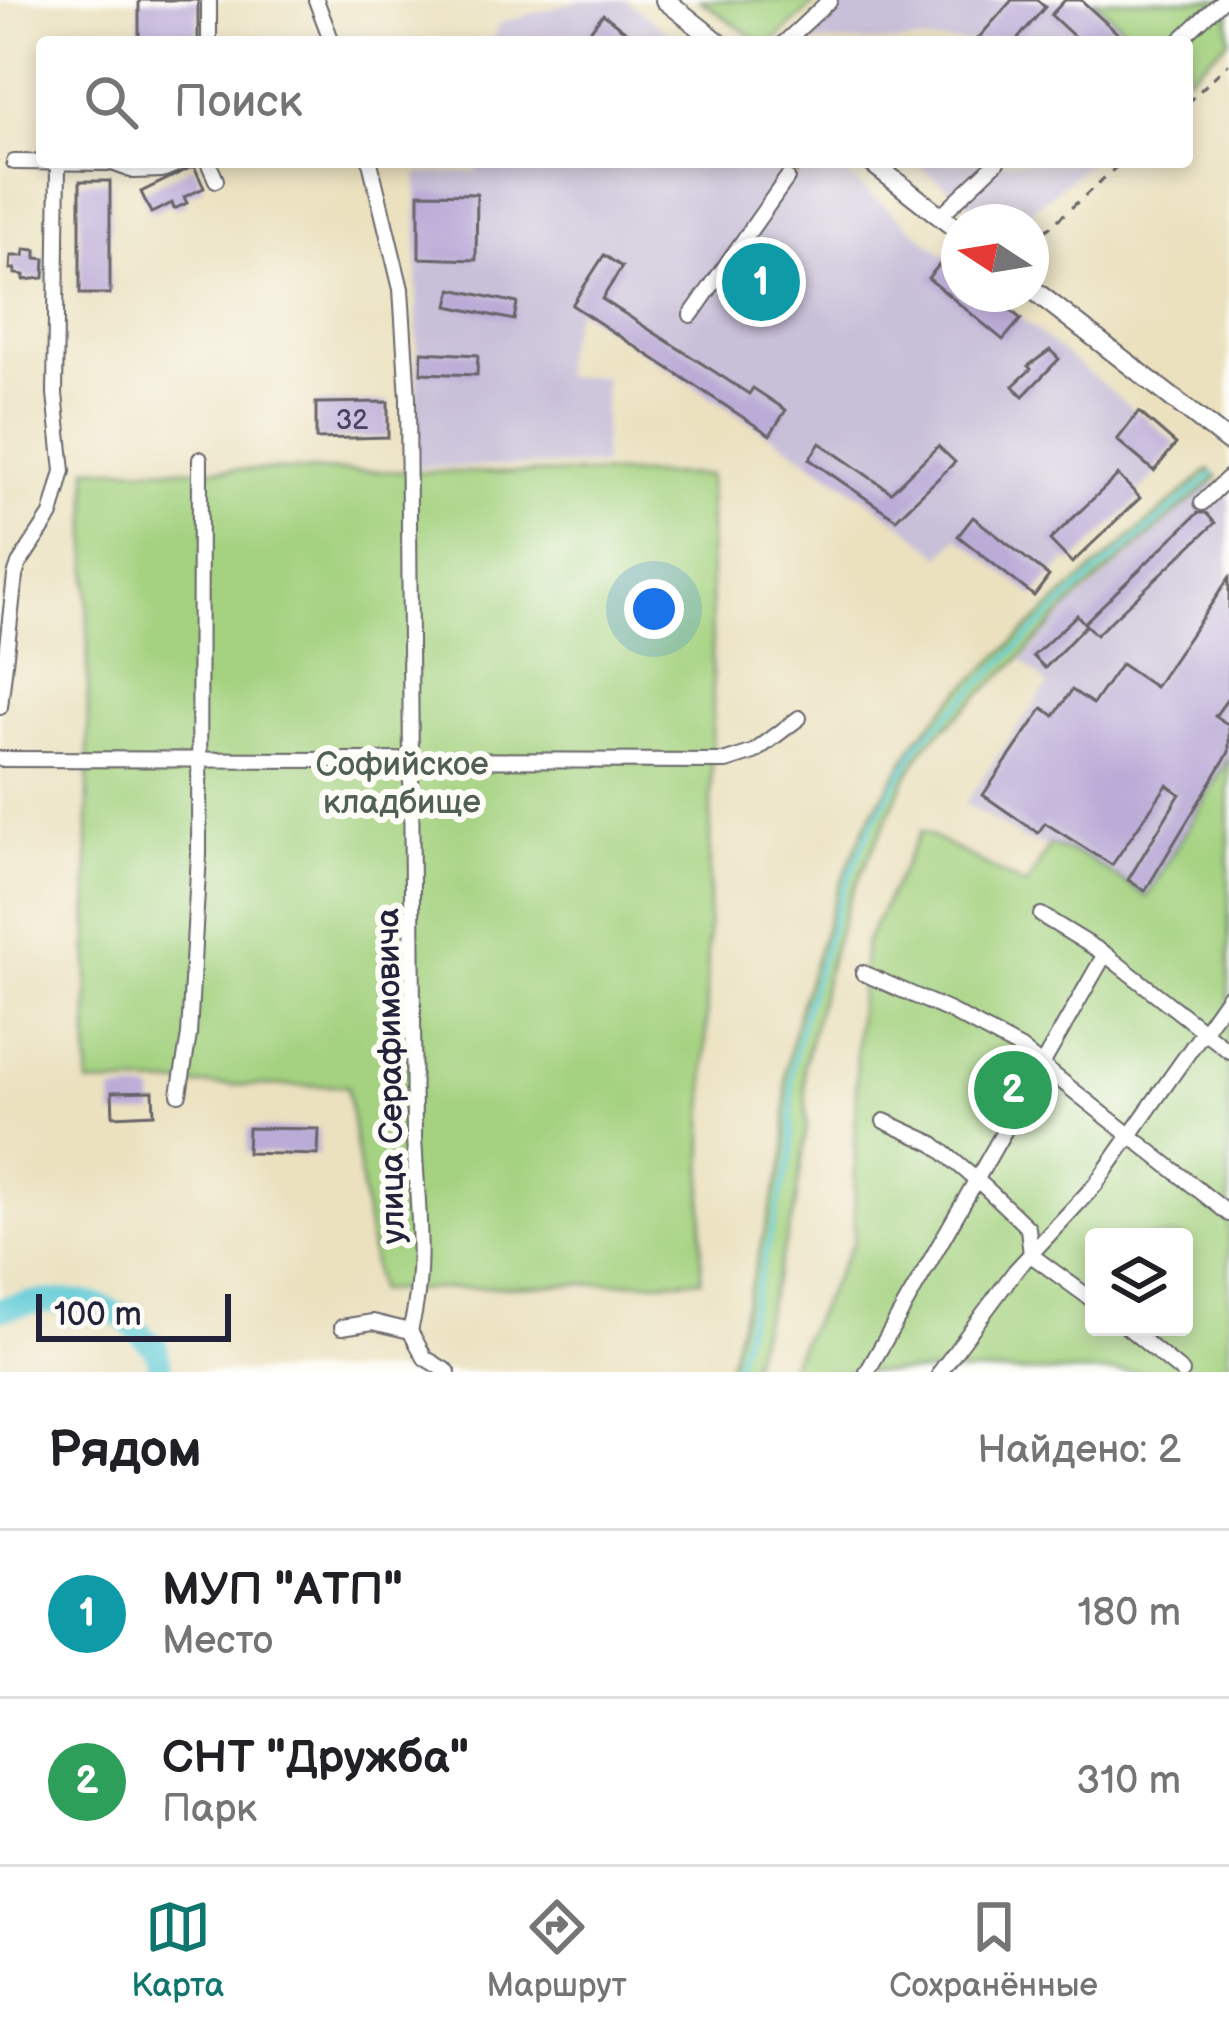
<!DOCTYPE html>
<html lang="ru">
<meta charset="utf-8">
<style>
body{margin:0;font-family:"Balsamiq Sans",sans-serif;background:#f2f2f2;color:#202124}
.controls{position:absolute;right:36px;bottom:36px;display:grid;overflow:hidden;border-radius:12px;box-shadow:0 6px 18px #0003}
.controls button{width:108px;height:108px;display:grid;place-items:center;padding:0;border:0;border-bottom:3px solid #e0e0e0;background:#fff;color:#202124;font:60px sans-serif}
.compass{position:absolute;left:941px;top:204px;width:108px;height:108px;border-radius:50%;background:#fff;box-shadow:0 6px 18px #0003;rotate:282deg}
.scale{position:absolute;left:36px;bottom:30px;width:195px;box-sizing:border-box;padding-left:12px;border:6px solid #22223b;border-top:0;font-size:33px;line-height:42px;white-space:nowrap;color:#22223b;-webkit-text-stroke:9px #fdfcf7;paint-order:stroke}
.you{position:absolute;left:654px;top:609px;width:42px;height:42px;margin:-30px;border:9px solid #fff;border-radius:50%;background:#1a73e8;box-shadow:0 0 0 18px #1a73e833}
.badge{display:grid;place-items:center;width:78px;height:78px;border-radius:50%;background:#0f766e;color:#fff;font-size:39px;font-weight:700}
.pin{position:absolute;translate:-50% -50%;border:6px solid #fff;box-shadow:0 3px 12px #0006}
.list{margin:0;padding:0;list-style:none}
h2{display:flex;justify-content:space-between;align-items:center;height:156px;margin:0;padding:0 48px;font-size:51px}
h2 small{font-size:39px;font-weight:400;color:#757577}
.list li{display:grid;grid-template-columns:78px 1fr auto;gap:36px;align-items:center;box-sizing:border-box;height:168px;padding:0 48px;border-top:3px solid #e0e0e0}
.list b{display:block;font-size:45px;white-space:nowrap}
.list p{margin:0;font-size:39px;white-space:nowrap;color:#757577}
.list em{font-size:39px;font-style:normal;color:#757577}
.icon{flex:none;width:66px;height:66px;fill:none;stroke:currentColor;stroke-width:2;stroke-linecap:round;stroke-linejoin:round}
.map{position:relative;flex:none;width:1229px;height:1372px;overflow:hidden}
.search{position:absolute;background:#fff;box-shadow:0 6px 18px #0003;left:36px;right:36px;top:36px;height:132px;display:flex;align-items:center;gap:30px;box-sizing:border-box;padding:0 42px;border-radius:12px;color:#757577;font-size:45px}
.sheet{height:492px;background:#fff}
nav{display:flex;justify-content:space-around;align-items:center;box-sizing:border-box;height:168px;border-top:3px solid #e0e0e0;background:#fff;font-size:33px;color:#757577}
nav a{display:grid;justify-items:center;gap:6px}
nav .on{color:#0f766e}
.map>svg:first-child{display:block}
.industrial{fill:#c8bfd8}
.green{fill:#a4d280;stroke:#637a5e;stroke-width:3;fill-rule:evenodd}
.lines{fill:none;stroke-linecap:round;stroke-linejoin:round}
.stream{stroke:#5ecad6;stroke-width:4.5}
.river{stroke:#5ecad6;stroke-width:24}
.building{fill:#bbabd7}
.minor-tunnel{stroke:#c3bba5;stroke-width:14;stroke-dasharray:14 7;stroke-linecap:butt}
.minor-casing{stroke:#686569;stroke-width:18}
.major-casing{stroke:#686569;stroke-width:22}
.path{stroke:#686569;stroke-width:3;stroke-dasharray:9 9;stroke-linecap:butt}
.minor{stroke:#fff;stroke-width:14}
.major{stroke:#fff;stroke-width:18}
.labels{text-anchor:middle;stroke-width:12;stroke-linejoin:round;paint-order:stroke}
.number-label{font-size:27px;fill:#484462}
.park-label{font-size:33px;fill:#506053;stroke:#fdfcf7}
.street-label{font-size:33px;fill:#22223b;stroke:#fdfcf7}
</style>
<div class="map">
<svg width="1229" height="1372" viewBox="0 0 1229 1372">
<rect width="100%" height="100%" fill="#fdfcf7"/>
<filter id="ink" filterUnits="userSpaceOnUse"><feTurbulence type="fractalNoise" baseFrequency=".00833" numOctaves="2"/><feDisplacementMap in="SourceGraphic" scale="24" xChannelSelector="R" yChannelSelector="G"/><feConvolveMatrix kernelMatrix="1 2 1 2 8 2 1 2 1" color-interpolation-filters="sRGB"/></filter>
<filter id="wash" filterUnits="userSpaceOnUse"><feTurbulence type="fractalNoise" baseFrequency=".004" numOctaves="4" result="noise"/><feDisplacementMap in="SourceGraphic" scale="48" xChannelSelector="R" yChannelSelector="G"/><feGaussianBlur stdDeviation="2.7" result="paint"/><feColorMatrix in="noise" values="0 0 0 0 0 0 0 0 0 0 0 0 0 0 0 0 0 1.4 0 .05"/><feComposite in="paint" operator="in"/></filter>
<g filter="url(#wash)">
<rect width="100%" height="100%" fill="#ebe1bf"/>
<g class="industrial">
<path d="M 580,0 L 626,0 L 680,42 L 492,42 L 498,24 Z"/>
<path d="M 842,0 L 1094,0 L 1140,42 L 799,42 Z"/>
<path d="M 478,162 L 805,162 L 814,168 L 820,162 L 831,162 L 959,267 L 959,294 L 991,294 L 1176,444 L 1155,470 L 1157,473 L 1137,494 L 1140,498 L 1072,563 L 1068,559 L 1034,596 L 958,537 L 942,556 L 879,506 L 577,308 L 562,357 L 562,377 L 605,376 L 603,465 L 417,467 L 417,174 L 477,172 Z"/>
<path d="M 914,162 L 1089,162 L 1018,222 L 994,222 Z"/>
<path d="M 1214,483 L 1229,493 L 1229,758 L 1147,897 L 1083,856 L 1024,840 L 965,803 L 1048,685 L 1022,660 L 1073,605 Z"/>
</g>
<g class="green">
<path d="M 700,0 L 818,0 L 773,42 L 760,42 Z"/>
<path d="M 1094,0 L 1229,0 L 1229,40 L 1187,77 L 1187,42 L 1140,42 Z"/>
<path d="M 88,468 L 709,475 L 713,703 L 701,1280 L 377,1291 L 347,1086 L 88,1084 Z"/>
<path d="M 1209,470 L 1218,477 L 1077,598 L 1018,660 L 927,744 L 909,772 L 850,897 L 830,960 L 804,1066 L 807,1125 L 795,1208 L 749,1372 L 727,1372 L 786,1152 L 786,1069 L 798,1014 L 836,894 L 867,822 L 918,738 L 960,692 L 1073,587 Z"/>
<path d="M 1229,758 L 1229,1372 L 786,1372 L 854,1241 L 857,1030 L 865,944 L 921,831 L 1026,886 L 1050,845 L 1083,856 L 1147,897 ZM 1094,1237 L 1184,1237 L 1184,1327 L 1094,1327 Z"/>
</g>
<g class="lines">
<path class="stream" d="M 734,1372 L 792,1154 L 792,1069 L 804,1014 L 841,896 L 872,824 L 921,741 L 1075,592 L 1213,474"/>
<path class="river" d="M 0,1309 C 39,1300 85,1294 121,1316 C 135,1324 140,1338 156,1347 L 161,1372"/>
</g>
<g id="blocks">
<g class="building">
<rect x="139" y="0" width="59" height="42"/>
<path d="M 1012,0 L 1037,0 L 1045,7 L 1015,42 L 975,42 Z"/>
<path d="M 1065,0 L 1081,0 L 1127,42 L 1080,42 L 1051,15 Z"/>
<path d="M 603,14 L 639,42 L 581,42 Z"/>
<path d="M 194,166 L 204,188 L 184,197 L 187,203 L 174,209 L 172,203 L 151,213 L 141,192 Z"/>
<rect x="80" y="181" width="30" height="113"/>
<path d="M 419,193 L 477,194 L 476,260 L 419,258 Z"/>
<path d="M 762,247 L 793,269 L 759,317 L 728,295 Z"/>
<path d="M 25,249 L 36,250 L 36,258 L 45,259 L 44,278 L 24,280 L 24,275 L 15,274 L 15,269 L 10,269 L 11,256 L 24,256 Z"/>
<path d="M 604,255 L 622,267 L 602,299 L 749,394 L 753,388 L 786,410 L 770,435 L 572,305 Z"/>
<path d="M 947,256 L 959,267 L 959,294 L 991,294 L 1021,319 L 1003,340 L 928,278 Z"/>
<path d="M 452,289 L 517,303 L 514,320 L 448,306 Z"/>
<path d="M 1050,350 L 1059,359 L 1023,396 L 1013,386 L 1031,369 L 1028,366 Z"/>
<path d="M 422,352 L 478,355 L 477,375 L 421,373 Z"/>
<path d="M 388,402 L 388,437 L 316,439 L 316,403 Z"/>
<path d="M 1139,412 L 1176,444 L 1154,471 L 1117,440 Z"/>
<path d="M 820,443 L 891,492 L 938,446 L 955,462 L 896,519 L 809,459 Z"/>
<path d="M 1118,475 L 1140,498 L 1072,563 L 1050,540 Z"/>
<path d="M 1198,513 L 1206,513 L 1215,523 L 1096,635 L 1086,625 L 1045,668 L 1033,656 L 1077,615 L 1084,623 Z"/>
<path d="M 973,517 L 1049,576 L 1034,596 L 958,536 Z"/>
<path d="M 1229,578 L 1229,697 L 1215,716 L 1229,725 L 1229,752 L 1145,891 L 1128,880 L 1180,794 L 1167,785 L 1112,865 L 1045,823 L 1038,833 L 983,795 L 1043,708 L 1054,716 L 1072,690 L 1093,704 L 1121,664 L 1155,687 Z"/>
<path d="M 153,1091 L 154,1114 L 113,1116 L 112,1092 Z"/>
<path d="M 248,1128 L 319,1129 L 318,1155 L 247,1153 Z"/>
</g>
</g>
</g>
<g filter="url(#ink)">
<use href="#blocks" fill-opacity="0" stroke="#686569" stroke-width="3"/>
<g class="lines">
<path class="minor-tunnel" d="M 787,178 L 799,162"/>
<g class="minor-casing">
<g id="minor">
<path d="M 316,0 L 332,42"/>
<path d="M 209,42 L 209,0"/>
<path d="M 785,42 L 830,0"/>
<path d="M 1178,42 L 1223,0"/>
<path d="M 14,162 L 112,163 L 134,171 L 162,170 L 182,162"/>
<path d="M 208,162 L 216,180"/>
<path d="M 370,162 L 401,289 L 408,398 L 414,1137 C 417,1202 427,1268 410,1331 L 425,1358 L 448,1372"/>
<path d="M 940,216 L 997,162"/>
<path d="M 691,315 L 787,178"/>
<path d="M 1202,503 L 1229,477"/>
<path d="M 0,707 L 15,576 L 19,564 L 51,515 L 63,471 L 55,394 L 58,165"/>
<path d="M 0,759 L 726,761 L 754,752 L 799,718"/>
<path d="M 1041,915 L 1105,954 L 1229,1051"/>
<path d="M 863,973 L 950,1011 L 1021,1049 L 1229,1214"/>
<path d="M 179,1094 L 189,1035 L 199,854 L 200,459"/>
<path d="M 884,1121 L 934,1144 L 986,1188 L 1028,1228 L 1031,1255 L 1094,1301"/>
<path d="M 342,1327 L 373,1322 L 410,1331"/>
<path d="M 1127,1327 L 1182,1372"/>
<path d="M 867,1372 L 1105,954"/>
<path d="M 940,1372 L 1015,1271 L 1095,1185 L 1229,995"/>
</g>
</g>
<g class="major-casing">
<g id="major">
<path d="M 665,0 L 718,42"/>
<path d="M 871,162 L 959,231"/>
<path d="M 1031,288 L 1229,442"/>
</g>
</g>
<g class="path">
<path d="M 1187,103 L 1229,63"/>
<path d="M 1031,244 L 1122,162"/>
</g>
<use href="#minor" class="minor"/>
<use href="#major" class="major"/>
</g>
</g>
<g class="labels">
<g class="number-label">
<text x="352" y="429">32</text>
</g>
<g class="park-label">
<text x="402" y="775">Софийское<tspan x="402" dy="38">кладбище</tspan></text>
</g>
<g class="street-label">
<text transform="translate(389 1076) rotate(-91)" y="12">улица Серафимовича</text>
</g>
</g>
</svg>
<div class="controls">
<button><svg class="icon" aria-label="layers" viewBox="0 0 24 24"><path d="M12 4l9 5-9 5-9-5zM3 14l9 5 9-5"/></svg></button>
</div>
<svg class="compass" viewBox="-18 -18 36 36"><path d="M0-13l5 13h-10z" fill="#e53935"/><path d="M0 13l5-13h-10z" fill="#757577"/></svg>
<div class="scale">100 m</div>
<div class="you"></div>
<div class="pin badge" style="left:761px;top:282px;background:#0f9aa8">1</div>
<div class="pin badge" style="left:1013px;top:1090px;background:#2e9e5b">2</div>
<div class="search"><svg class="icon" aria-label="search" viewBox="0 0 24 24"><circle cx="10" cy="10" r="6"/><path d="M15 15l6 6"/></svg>Поиск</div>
</div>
<section class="sheet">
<h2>Рядом<small>Найдено: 2</small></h2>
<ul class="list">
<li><span class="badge" style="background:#0f9aa8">1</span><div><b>МУП &quot;АТП&quot;</b><p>Место</p></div><em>180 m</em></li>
<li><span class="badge" style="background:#2e9e5b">2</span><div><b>СНТ &quot;Дружба&quot;</b><p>Парк</p></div><em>310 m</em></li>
</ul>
</section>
<nav>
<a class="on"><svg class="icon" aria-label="map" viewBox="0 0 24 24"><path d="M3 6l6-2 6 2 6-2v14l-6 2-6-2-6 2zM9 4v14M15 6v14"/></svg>Карта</a>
<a><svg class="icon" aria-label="directions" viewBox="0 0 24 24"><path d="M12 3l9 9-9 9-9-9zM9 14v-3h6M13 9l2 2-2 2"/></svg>Маршрут</a>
<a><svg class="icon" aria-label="saved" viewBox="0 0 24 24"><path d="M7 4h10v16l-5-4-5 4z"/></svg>Сохранённые</a>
</nav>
